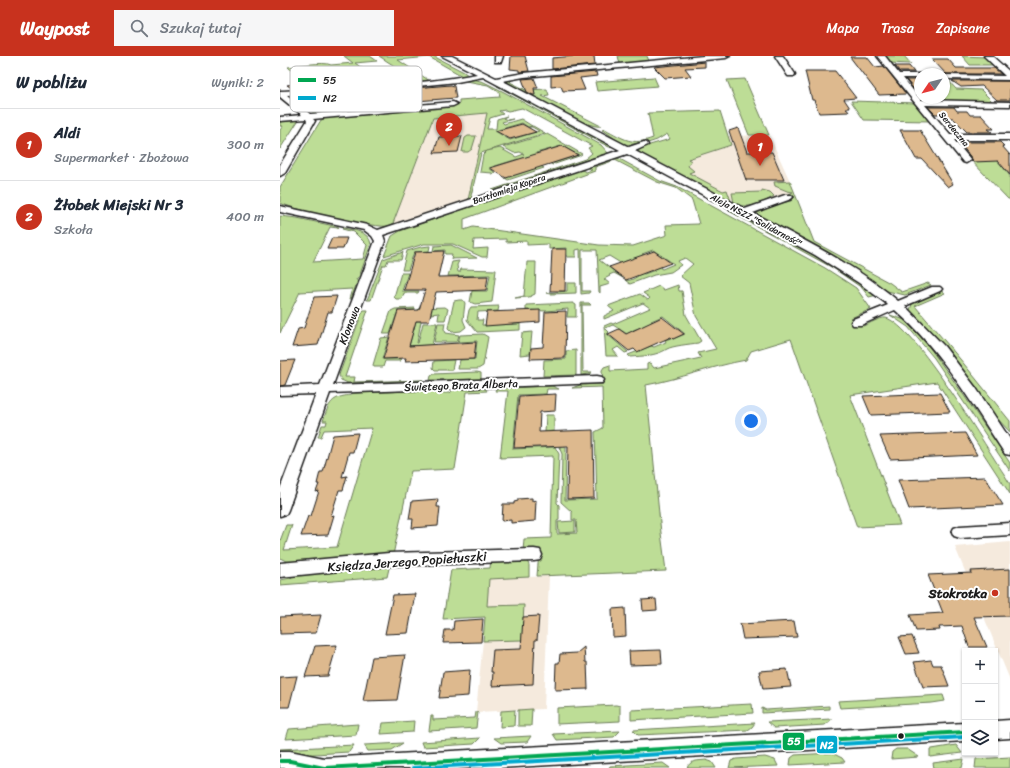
<!DOCTYPE html>
<html lang="pl">
<meta charset="utf-8">
<style>
body{margin:0;font-family:Sriracha,sans-serif;background:#f6f6f7;color:#1f2937}
.controls{position:absolute;right:12px;bottom:12px;display:grid;overflow:hidden;border-radius:0px;box-shadow:0 1px 3px #0004}
.controls button{width:36px;height:36px;display:grid;place-items:center;padding:0;border:0;border-bottom:1px solid #e0e1e3;background:#fff;color:#1f2937;font:20px sans-serif}
.compass{position:absolute;left:634px;top:12px;width:36px;height:36px;border-radius:50%;background:#fff;box-shadow:0 1px 3px #0004;rotate:235deg}
.you{position:absolute;left:471px;top:365px;width:14px;height:14px;margin:-10px;border:3px solid #fff;border-radius:50%;background:#1a73e8;box-shadow:0 0 0 6px #1a73e833}
.badge{display:grid;place-items:center;width:26px;height:26px;border-radius:50%;background:#c8321e;color:#fff;font-size:13px;font-weight:700}
.pin{position:absolute;translate:-50% -33px;filter:drop-shadow(0 1px 2px #0008)}
.pin::after{content:'';position:absolute;top:21px;width:14px;height:12px;background:inherit;clip-path:polygon(0 0,100% 0,50% 100%)}
.list{margin:0;padding:0;list-style:none}
h2{display:flex;justify-content:space-between;align-items:center;height:52px;margin:0;padding:0 16px;font-size:17px}
h2 small{font-size:13px;font-weight:400;color:#747a83}
.list li{display:grid;grid-template-columns:26px 1fr auto;gap:12px;align-items:center;box-sizing:border-box;height:72px;padding:0 16px;border-top:1px solid #e0e1e3}
.list b{display:block;font-size:15px;white-space:nowrap}
.list p{margin:0;font-size:13px;white-space:nowrap;color:#747a83}
.list em{font-size:13px;font-style:normal;color:#747a83}
.icon{flex:none;width:22px;height:22px;fill:none;stroke:currentColor;stroke-width:2;stroke-linecap:round;stroke-linejoin:round}
.map{position:relative;flex:none;width:730px;height:712px;overflow:hidden}
header{display:flex;align-items:center;gap:24px;box-sizing:border-box;height:56px;padding:0 20px;background:#c8321e;color:#fff}
header strong{font-size:19px}
nav{display:flex;gap:22px;margin-inline-start:auto;font-size:14px}
.search{width:280px;height:36px;background:#f6f6f7;display:flex;align-items:center;gap:10px;box-sizing:border-box;padding:0 14px;border-radius:0px;color:#747a83;font-size:15px}
main{display:flex}
aside{flex:1;background:#fff}
.map>svg:first-child{display:block}
.built{fill:#f5eadd}
.green{fill:#bddd96;stroke:#6c7c59;fill-rule:evenodd}
.building{fill:#ddb98e;stroke:#1c1c1c}
.lines{fill:none;stroke-linecap:round;stroke-linejoin:round}
.minor-casing{stroke:#1c1c1c;stroke-width:3}
.minor{fill:#fff;fill-rule:evenodd}
.bus-1-casing{stroke:#fff;stroke-width:7}
.bus-2-casing{stroke:#fff;stroke-width:7}
.bus-1{stroke:#00a651;stroke-width:4}
.bus-2{stroke:#00a9ce;stroke-width:4}
.poi-dot{fill:#c8321e;stroke:#fff;stroke-width:1.5}
.bus-dot{fill:#1c1c1c;stroke:#fff;stroke-width:1.5}
.labels{text-anchor:middle;stroke-width:4;stroke-linejoin:round;paint-order:stroke}
.far-street-label{font-size:9px;fill:#1c1c1c;stroke:#fff}
.street-label{font-size:11px;fill:#1c1c1c;stroke:#fff}
.near-street-label{font-size:13px;fill:#1c1c1c;stroke:#fff}
.near-poi-label{font-size:13px;font-weight:bold;fill:#1c1c1c;stroke:#fff;text-anchor:end}
.key{fill:#fff;stroke:#bbb;stroke-width:1}
.key-label{font-size:11px;fill:#1c1c1c}
.line-badge{stroke:#fff;stroke-width:1.5}
.badge-label{font-size:11px;text-anchor:middle;font-weight:bold;fill:#fff}
</style>
<header>
<strong>Waypost</strong>
<div class="search"><svg class="icon" aria-label="search" viewBox="0 0 24 24"><circle cx="10" cy="10" r="6"/><path d="M15 15l6 6"/></svg>Szukaj tutaj</div>
<nav><a>Mapa</a><a>Trasa</a><a>Zapisane</a></nav>
</header>
<main>
<aside>
<h2>W pobliżu<small>Wyniki: 2</small></h2>
<ul class="list">
<li><span class="badge">1</span><div><b>Aldi</b><p>Supermarket · Zbożowa</p></div><em>300 m</em></li>
<li><span class="badge">2</span><div><b>Żłobek Miejski Nr 3</b><p>Szkoła</p></div><em>400 m</em></li>
</ul>
</aside>
<div class="map">
<svg width="730" height="712" viewBox="0 0 730 712">
<rect width="100%" height="100%" fill="#fff"/>
<filter id="ink" filterUnits="userSpaceOnUse"><feTurbulence type="fractalNoise" baseFrequency=".025" numOctaves="2"/><feDisplacementMap in="SourceGraphic" scale="8" xChannelSelector="R" yChannelSelector="G"/><feConvolveMatrix kernelMatrix="1 2 1 2 8 2 1 2 1" color-interpolation-filters="sRGB"/></filter>
<g filter="url(#ink)">
<g class="built">
<path d="M 207,57 L 188,144 L 112,170 L 153,62 Z"/>
<path d="M 489,79 L 515,136 L 472,152 L 465,151 L 388,110 L 451,89 L 447,80 Z"/>
<path d="M 730,486 L 730,624 L 675,491 Z"/>
<path d="M 269,520 L 264,653 L 196,656 L 209,523 Z"/>
</g>
<g class="green">
<path d="M 64,0 L 90,0 L 97,5 L 75,7 L 86,15 L 54,17 L 49,18 L 53,22 L 23,25 L 8,11 C 17,10 44,5 51,9 L 73,7 Z"/>
<path d="M 99,0 L 153,0 L 184,16 L 189,20 L 184,21 L 149,1 L 118,4 L 150,25 L 155,24 L 140,26 L 143,25 L 141,23 L 136,24 Z"/>
<path d="M 338,0 L 367,0 L 369,5 L 340,8 Z"/>
<path d="M 602,0 L 624,0 L 631,8 L 609,7 Z"/>
<path d="M 682,0 L 705,1 L 714,9 L 690,9 Z"/>
<path d="M 252,20 L 233,23 L 230,26 L 246,34 L 267,33 L 269,39 L 262,40 L 321,70 C 308,74 243,35 226,27 L 227,24 L 238,21 Z"/>
<path d="M 374,21 L 378,30 L 317,35 L 315,26 Z"/>
<path d="M 664,22 L 666,22 L 676,33 L 701,34 L 713,46 L 663,45 L 660,42 L 664,42 Z"/>
<path d="M 193,23 L 204,26 L 224,36 L 321,89 L 328,97 L 214,135 L 212,134 L 305,103 L 312,97 L 308,92 L 312,90 L 242,52 L 228,55 L 225,54 L 219,55 L 223,58 L 210,62 L 207,73 L 216,73 L 217,63 L 227,60 L 223,62 L 227,64 L 233,63 L 222,66 L 224,68 L 241,63 L 252,70 L 248,71 L 242,67 L 215,75 L 230,84 L 259,75 L 252,71 L 249,71 L 253,70 L 265,77 L 201,97 L 191,140 L 193,142 L 188,144 L 207,57 L 153,62 L 112,170 C 94,173 19,155 0,147 L 0,131 L 41,64 L 46,62 L 179,48 L 179,44 L 220,41 L 219,36 L 208,29 L 186,25 Z"/>
<path d="M 465,23 L 489,79 L 469,79 L 447,24 Z"/>
<path d="M 219,29 L 333,90 L 329,91 L 217,30 Z"/>
<path d="M 109,33 L 109,41 L 77,44 L 76,53 L 79,53 L 79,55 L 34,57 L 7,37 L 10,37 C 21,45 30,57 44,55 L 45,46 L 76,44 L 78,35 Z"/>
<path d="M 571,45 L 637,47 L 652,65 L 584,64 Z"/>
<path d="M 440,55 L 451,89 L 408,103 L 411,105 L 408,110 L 414,115 L 409,117 L 443,135 L 447,134 L 451,145 L 449,145 L 358,96 L 359,94 L 363,91 L 390,83 L 387,78 L 377,84 L 365,88 C 359,85 352,90 345,88 C 337,86 330,78 322,74 L 325,73 C 344,83 352,90 373,82 L 368,57 Z"/>
<path d="M 16,64 L 18,65 L 0,93 L 0,74 L 3,70 L 0,70 L 0,66 Z"/>
<path d="M 267,78 L 302,98 L 299,100 L 275,108 L 273,107 L 299,99 L 282,90 L 256,97 L 273,109 L 259,102 L 252,105 L 264,112 L 228,124 L 225,122 L 253,113 L 238,103 L 209,112 L 216,117 L 212,118 L 212,117 L 200,116 L 203,99 L 207,95 L 220,92 L 236,101 L 244,98 L 240,96 L 234,97 L 223,91 Z"/>
<path d="M 188,80 L 196,80 L 192,93 L 188,96 L 182,96 L 185,82 Z"/>
<path d="M 686,99 L 713,99 L 730,120 L 730,143 L 728,143 Z"/>
<path d="M 336,101 L 380,125 L 397,131 L 545,212 L 576,232 L 591,253 L 571,262 L 583,270 C 589,268 600,261 606,262 C 635,270 704,388 724,418 L 730,428 L 730,438 L 657,326 L 570,339 L 620,469 L 577,471 L 511,283 L 471,295 L 466,304 C 432,310 400,323 366,329 L 381,477 L 386,515 L 257,520 L 259,496 L 243,495 L 244,483 L 271,482 L 273,400 L 220,402 L 228,335 L 215,335 L 216,333 L 218,332 L 272,330 L 279,333 L 267,333 L 266,338 L 238,339 L 233,393 L 275,391 L 279,398 L 277,447 L 279,449 L 279,464 L 277,465 L 277,478 L 297,477 L 296,464 L 292,464 L 292,456 L 281,446 L 282,398 L 279,391 L 286,391 L 285,444 L 317,443 L 315,376 L 323,372 L 322,331 L 292,332 L 300,329 L 323,328 L 322,314 L 324,311 L 330,309 L 330,315 L 367,313 L 367,308 L 370,307 L 374,312 L 421,302 L 418,297 L 436,293 L 416,260 L 409,227 L 400,220 L 413,208 L 405,202 L 398,205 L 401,209 L 391,216 L 374,219 L 350,228 L 345,224 C 351,225 353,223 358,220 L 357,219 L 362,217 L 364,218 L 375,214 L 374,213 L 379,211 L 382,213 L 394,208 L 373,194 L 362,198 L 365,200 L 346,205 L 342,208 L 329,200 L 319,204 L 343,222 L 334,217 L 329,219 L 330,220 L 324,223 L 330,228 L 320,231 L 320,237 L 319,236 L 317,194 L 302,194 L 302,235 L 310,235 L 309,237 L 301,238 L 300,193 L 296,194 L 296,201 L 287,201 L 287,192 L 269,193 L 269,188 L 247,189 L 247,185 L 226,186 L 226,183 L 194,184 L 193,193 L 208,192 L 207,201 L 202,201 L 173,188 L 144,188 L 104,200 L 112,180 L 120,175 L 300,113 L 306,116 L 312,114 L 306,111 ZM 335,104 L 377,126 L 396,132 L 412,144 L 419,168 L 386,169 L 387,179 L 353,190 L 319,189 L 193,171 L 184,174 L 184,163 L 315,115 L 315,111 Z"/>
<path d="M 510,125 L 534,186 L 610,227 L 622,236 L 648,227 L 651,229 L 625,239 L 607,235 L 567,208 L 478,160 L 477,157 L 497,148 L 511,145 L 515,141 L 509,138 L 513,136 L 507,135 L 495,130 L 494,126 Z"/>
<path d="M 482,134 L 490,136 L 494,140 C 482,148 467,154 454,147 L 452,137 L 482,136 Z"/>
<path d="M 449,155 L 452,155 L 557,212 L 597,239 L 589,241 L 582,232 L 553,212 Z"/>
<path d="M 0,160 L 17,162 L 59,171 L 58,172 L 50,171 L 33,206 L 83,203 L 87,189 L 74,176 L 62,173 L 63,172 C 73,174 89,175 91,188 L 79,221 L 77,222 L 76,224 L 78,224 L 71,243 L 69,243 L 72,233 L 20,236 L 0,277 Z"/>
<path d="M 171,189 L 197,202 L 171,203 L 172,198 L 165,198 L 165,194 L 153,195 L 154,190 Z"/>
<path d="M 150,190 L 149,195 L 134,196 L 128,214 L 122,214 L 127,195 L 141,191 Z"/>
<path d="M 123,196 L 121,204 L 108,204 L 106,209 L 103,209 L 91,244 L 87,244 L 103,203 Z"/>
<path d="M 179,205 L 177,209 L 178,216 L 180,216 L 181,213 L 216,214 L 212,246 L 195,248 L 190,246 L 192,235 L 207,235 L 210,219 L 168,220 L 172,206 Z"/>
<path d="M 247,206 L 256,206 L 255,238 L 249,241 L 235,242 L 244,240 Z"/>
<path d="M 121,217 L 128,217 L 122,235 L 139,235 L 138,237 L 124,237 L 122,243 L 116,243 L 114,241 Z"/>
<path d="M 287,227 L 296,227 L 296,237 L 271,238 L 267,237 L 287,235 Z"/>
<path d="M 398,229 L 399,235 L 402,235 L 406,259 L 421,285 L 418,287 C 410,288 392,290 387,293 C 376,300 363,300 350,301 L 348,299 L 371,290 L 374,291 L 386,286 L 385,284 L 391,282 L 393,283 L 405,278 L 383,260 L 371,265 L 373,267 L 353,274 L 353,275 L 347,278 L 333,269 L 325,272 L 329,276 L 327,278 L 348,296 L 345,297 L 338,291 L 333,294 L 338,300 L 326,300 L 324,270 L 331,267 L 333,268 L 370,252 L 363,247 L 324,263 L 324,260 L 334,255 L 328,250 L 360,238 L 368,244 L 370,242 L 363,237 L 379,230 L 384,234 Z"/>
<path d="M 661,235 L 665,237 L 635,250 L 680,303 L 730,365 L 730,376 L 714,359 L 669,295 L 630,254 L 632,248 Z"/>
<path d="M 179,244 L 183,244 L 185,247 L 183,264 L 186,271 L 181,275 L 172,276 L 168,272 L 174,245 Z"/>
<path d="M 293,247 L 296,249 L 296,261 L 287,261 L 288,253 L 266,255 L 246,254 L 246,249 Z"/>
<path d="M 301,247 L 309,247 L 311,249 L 302,249 L 303,316 L 312,316 L 309,318 L 301,319 Z"/>
<path d="M 219,250 L 218,255 L 198,256 L 197,264 L 203,264 L 202,269 L 240,268 L 240,274 L 197,276 L 187,264 L 189,254 L 191,251 Z"/>
<path d="M 165,251 L 168,253 L 165,264 L 158,264 L 159,257 L 151,258 L 152,253 L 138,254 L 139,252 Z"/>
<path d="M 135,252 L 135,254 L 118,254 L 110,278 L 103,278 L 111,255 L 115,253 Z"/>
<path d="M 83,254 L 88,254 L 65,321 L 75,321 L 74,326 L 144,324 L 68,327 L 61,324 L 59,319 Z"/>
<path d="M 610,259 L 625,264 L 645,285 L 681,335 L 730,407 L 730,415 L 654,302 L 628,271 Z"/>
<path d="M 136,265 L 141,265 L 137,287 L 138,287 L 143,267 L 157,267 L 152,289 L 129,290 Z"/>
<path d="M 158,267 L 165,267 L 164,273 L 166,277 L 179,279 L 177,286 L 154,286 Z"/>
<path d="M 252,276 L 250,298 L 240,299 L 242,277 Z"/>
<path d="M 203,278 L 208,281 L 203,310 L 198,313 L 178,313 L 180,304 L 195,303 L 197,285 L 178,286 L 180,279 Z"/>
<path d="M 109,281 L 102,303 L 121,303 L 120,305 L 105,305 L 103,311 L 94,311 L 93,309 L 101,282 Z"/>
<path d="M 296,294 L 296,319 L 263,320 L 264,304 L 286,303 L 286,295 Z"/>
<path d="M 174,304 L 172,314 L 155,314 L 153,312 L 154,305 Z"/>
<path d="M 197,316 L 201,317 L 201,323 L 150,324 L 151,320 L 154,318 Z"/>
<path d="M 205,332 L 207,335 L 187,336 L 175,413 L 131,415 L 113,499 L 17,506 L 6,505 L 0,502 L 0,485 L 6,469 L 12,469 L 4,494 L 57,491 L 92,372 L 44,374 L 41,381 L 38,381 L 42,369 L 46,369 L 47,365 L 43,365 C 49,347 51,341 71,339 L 72,337 L 161,334 L 163,337 L 170,337 L 173,334 Z"/>
<path d="M 266,359 L 274,359 L 274,375 L 265,376 Z"/>
<path d="M 295,465 L 295,476 L 279,477 L 278,466 Z"/>
<path d="M 211,503 L 247,505 L 249,509 L 249,521 L 209,523 L 207,550 L 244,549 L 242,584 L 203,585 L 205,561 L 163,563 L 171,514 L 210,512 Z"/>
<path d="M 110,508 L 107,521 L 0,529 L 0,524 L 11,522 L 13,519 Z"/>
<path d="M 663,639 L 665,645 L 652,647 L 560,652 L 558,645 Z"/>
<path d="M 472,648 L 473,657 L 351,664 L 351,654 Z"/>
<path d="M 336,649 L 340,650 L 340,665 L 277,668 L 277,652 Z"/>
<path d="M 549,650 L 549,653 L 482,657 L 482,652 L 486,654 Z"/>
<path d="M 252,653 L 251,670 L 238,670 L 238,654 Z"/>
<path d="M 235,654 L 234,670 L 220,671 L 221,655 Z"/>
<path d="M 196,656 L 198,656 L 196,672 L 149,675 L 151,660 L 153,660 L 153,664 L 195,662 Z"/>
<path d="M 552,663 L 545,669 L 494,672 L 487,666 Z"/>
<path d="M 134,665 L 133,676 L 101,678 L 103,667 Z"/>
<path d="M 475,667 L 472,671 L 468,674 L 358,679 L 353,674 Z"/>
<path d="M 78,668 L 76,679 L 6,683 L 9,673 Z"/>
<path d="M 340,675 L 334,681 L 277,684 L 273,678 Z"/>
<path d="M 251,680 L 247,686 L 221,687 L 214,682 Z"/>
<path d="M 200,682 L 194,688 L 143,691 L 141,686 Z"/>
<path d="M 123,687 L 112,694 L 88,695 L 84,689 Z"/>
<path d="M 74,689 L 69,696 L 0,700 L 0,693 Z"/>
<path d="M 676,689 L 682,697 L 650,701 L 650,694 L 652,693 Z"/>
<path d="M 616,693 L 627,693 L 639,701 L 611,703 L 612,696 Z"/>
<path d="M 552,697 L 562,702 L 565,706 L 510,709 L 511,702 L 515,699 Z"/>
<path d="M 485,701 L 495,704 L 498,710 L 449,712 L 451,705 L 456,703 Z"/>
<path d="M 730,701 L 730,712 L 695,712 L 696,703 Z"/>
<path d="M 684,703 L 682,712 L 654,712 L 653,707 Z"/>
<path d="M 426,704 L 432,706 L 436,712 L 407,712 C 410,704 418,705 426,704 Z"/>
<path d="M 383,707 L 390,712 L 329,712 L 330,710 Z"/>
</g>
<g class="building">
<path d="M 231,0 L 245,0 L 249,15 L 239,16 L 239,14 L 230,13 Z"/>
<path d="M 295,0 L 314,0 L 315,9 L 272,13 L 272,2 Z"/>
<path d="M 570,1 L 587,1 L 595,11 L 604,10 L 626,38 L 599,39 Z"/>
<path d="M 652,3 L 668,3 L 676,12 L 714,12 L 721,18 L 666,18 Z"/>
<path d="M 425,6 L 425,11 L 405,12 L 411,20 L 385,22 L 374,11 Z"/>
<path d="M 615,10 L 629,10 L 634,16 L 620,16 Z"/>
<path d="M 525,15 L 555,15 L 576,42 L 564,43 L 570,52 L 566,52 L 569,56 L 539,57 L 534,44 L 532,44 Z"/>
<path d="M 316,16 L 317,20 L 300,22 L 305,34 L 283,35 L 281,30 L 271,31 L 271,20 Z"/>
<path d="M 254,22 L 258,32 L 254,32 L 255,39 L 253,39 L 247,36 L 242,23 Z"/>
<path d="M 51,23 L 55,31 L 13,33 L 7,29 Z"/>
<path d="M 626,24 L 640,24 L 640,38 L 638,38 Z"/>
<path d="M 672,25 L 730,25 L 730,44 L 717,44 L 702,30 L 681,31 Z"/>
<path d="M 171,29 L 174,30 L 176,42 L 83,49 L 83,42 L 75,43 L 74,37 Z"/>
<path d="M 648,51 L 674,51 L 677,55 L 687,55 L 690,59 L 701,59 L 714,73 L 708,73 L 712,76 L 687,76 L 673,62 L 665,62 L 662,58 L 655,58 Z"/>
<path d="M 242,68 L 256,76 L 230,83 L 216,75 Z"/>
<path d="M 458,72 L 467,96 L 492,96 L 504,124 L 466,124 L 449,75 Z"/>
<path d="M 620,74 L 640,74 L 673,128 L 668,131 L 642,103 L 636,103 Z"/>
<path d="M 182,80 L 178,96 L 154,97 L 159,81 Z"/>
<path d="M 679,86 L 720,86 L 724,90 L 722,90 L 730,99 L 730,119 L 718,105 L 693,106 L 692,103 Z"/>
<path d="M 282,90 L 298,99 L 226,122 L 210,112 Z"/>
<path d="M 52,182 L 67,182 L 63,193 L 47,193 Z"/>
<path d="M 272,193 L 286,193 L 285,235 L 270,235 Z"/>
<path d="M 164,195 L 158,221 L 208,220 L 206,234 L 156,236 L 149,265 L 136,265 L 129,290 L 196,286 L 194,303 L 125,305 L 126,302 L 103,303 L 118,255 L 139,254 L 145,234 L 124,234 L 135,196 Z"/>
<path d="M 374,195 L 391,207 L 346,224 L 329,211 Z"/>
<path d="M 57,240 L 52,256 L 48,256 L 38,289 L 12,291 L 18,273 L 24,272 L 34,241 Z"/>
<path d="M 260,254 L 260,266 L 205,270 L 207,256 Z"/>
<path d="M 286,255 L 285,302 L 250,303 L 251,292 L 263,291 L 265,256 Z"/>
<path d="M 382,261 L 404,278 L 393,283 L 391,281 L 357,296 L 354,293 L 349,295 L 328,278 L 339,273 L 346,278 Z"/>
<path d="M 15,304 L 5,329 L 0,330 L 0,305 Z"/>
<path d="M 660,337 L 670,356 L 591,359 L 583,340 Z"/>
<path d="M 276,338 L 275,355 L 260,356 L 259,376 L 313,374 L 314,442 L 287,443 L 288,390 L 234,392 L 239,340 Z"/>
<path d="M 78,377 L 73,396 L 69,396 L 62,421 L 67,420 L 63,434 L 59,434 L 51,460 L 54,459 L 48,479 L 21,480 L 28,460 L 31,460 L 39,435 L 36,436 L 39,428 L 37,428 L 40,416 L 43,416 L 53,379 Z"/>
<path d="M 685,377 L 697,399 L 610,403 L 600,380 Z"/>
<path d="M 705,421 L 723,449 L 629,453 L 618,424 Z"/>
<path d="M 252,442 L 252,445 L 256,444 L 255,465 L 231,467 L 231,464 L 222,465 L 223,448 L 234,448 L 234,446 L 238,445 L 238,443 Z"/>
<path d="M 158,443 L 157,451 L 160,451 L 158,470 L 132,472 L 133,463 L 129,463 L 132,445 Z"/>
<path d="M 730,513 L 730,560 L 694,561 L 707,591 L 689,591 L 682,570 L 659,571 L 660,574 L 636,575 L 630,559 L 663,557 L 648,519 L 692,517 L 691,515 Z"/>
<path d="M 135,538 L 128,577 L 105,578 L 113,539 Z"/>
<path d="M 376,543 L 377,554 L 363,555 L 362,544 Z"/>
<path d="M 345,552 L 346,580 L 333,581 L 332,553 Z"/>
<path d="M 41,559 L 36,577 L 0,578 L 0,561 Z"/>
<path d="M 259,560 L 257,584 L 255,584 L 253,628 L 212,630 L 213,616 L 211,616 L 213,594 L 241,593 L 243,561 Z"/>
<path d="M 203,563 L 201,586 L 163,587 L 165,574 L 173,574 L 174,565 Z"/>
<path d="M 514,565 L 517,581 L 463,583 L 460,568 Z"/>
<path d="M 632,580 L 639,597 L 626,598 L 619,581 Z"/>
<path d="M 57,589 L 48,620 L 25,621 L 35,590 Z"/>
<path d="M 304,591 L 305,606 L 307,606 L 308,633 L 275,634 L 276,607 L 279,607 L 280,598 L 297,597 Z"/>
<path d="M 381,594 L 382,608 L 350,609 L 349,595 Z"/>
<path d="M 125,599 L 117,644 L 83,645 L 92,601 Z"/>
<path d="M 651,604 L 653,609 L 661,609 L 669,630 L 643,631 L 634,606 Z"/>
<path d="M 507,613 L 511,631 L 483,633 L 479,615 Z"/>
<path d="M 190,614 L 188,640 L 159,642 L 163,616 Z"/>
<path d="M 17,620 L 9,651 L 0,651 L 0,621 Z"/>
</g>
<g class="lines">
<g class="minor-casing">
<g id="minor">
<path d="M 162,0 L 172,0 L 216,22 L 244,17 L 423,0 L 450,0 L 446,2 L 244,21 L 223,25 L 349,91 L 364,86 L 367,87 L 368,89 L 355,95 L 465,153 L 505,139 L 511,139 L 513,141 L 511,143 L 473,157 C 523,184 575,208 618,245 L 652,231 L 660,231 L 662,233 L 660,235 L 625,250 L 664,290 L 696,332 L 730,383 L 730,399 L 725,398 C 692,348 661,294 615,254 L 581,269 L 573,269 L 571,266 L 573,263 L 608,249 L 606,247 L 579,227 L 535,199 L 347,98 L 103,179 L 105,185 L 53,329 L 317,320 L 322,321 L 324,324 L 322,327 L 50,337 L 8,454 L 6,458 L 0,460 L 0,433 L 36,338 L 0,339 L 0,331 L 40,329 L 95,185 L 92,180 L 84,174 L 0,156 L 0,150 L 87,169 L 98,174 L 340,94 L 203,21 L 177,26 L 87,35 L 7,39 L 30,58 L 173,46 L 177,48 L 173,50 L 33,63 L 35,65 L 5,117 L 0,120 L 0,109 L 27,65 L 26,63 L 0,65 L 0,61 L 22,59 L 0,41 L 0,35 C 66,32 132,30 197,18 Z"/>
<path d="M 215,0 L 223,0 L 221,6 L 215,6 Z"/>
<path d="M 495,0 L 503,0 L 515,18 L 514,20 L 508,20 Z"/>
<path d="M 597,0 L 605,0 L 619,18 L 641,18 L 640,22 L 623,22 L 641,44 L 730,46 L 730,50 L 645,49 L 670,78 L 730,78 L 730,84 L 674,84 L 691,104 L 686,107 L 683,106 Z"/>
<path d="M 704,0 L 712,0 L 730,16 L 730,24 L 664,23 L 664,19 L 725,20 Z"/>
<path d="M 730,467 L 730,479 L 680,482 L 674,480 L 672,476 L 674,472 L 680,470 Z"/>
<path d="M 254,493 L 260,494 L 262,499 L 260,504 L 254,505 L 109,510 L 0,521 L 0,507 L 109,497 Z"/>
<path d="M 730,664 L 730,682 L 715,683 L 715,665 Z"/>
<path d="M 685,667 L 685,685 L 219,712 L 0,712 L 0,695 L 10,695 L 44,702 Z"/>
</g>
</g>
<use href="#minor" class="minor"/>
<g class="bus-1-casing">
<path id="bus-1" d="M 0,705 L 10,705 L 44,712 L 685,676"/>
</g>
<g class="bus-2-casing">
<path id="bus-2" d="M 133,712 L 685,681"/>
</g>
<use href="#bus-1" class="bus-1"/>
<use href="#bus-2" class="bus-2"/>
</g>
</g>
<circle class="poi-dot" cx="715" cy="537" r="4"/>
<circle class="bus-dot" cx="621" cy="680" r="3.5"/>
<g class="labels">
<g class="far-street-label">
<text transform="translate(674 73) rotate(51)" y="3">Serdeczna</text>
<text transform="translate(229 133) rotate(-19)" y="3">Bartłomieja Kopera</text>
<text transform="translate(476 164) rotate(28)" y="3">Aleja NSZZ "Solidarność"</text>
</g>
<g class="street-label">
<text transform="translate(69 269) rotate(-69)" y="4">Klonowa</text>
<text transform="translate(181 329) rotate(-2)" y="4">Świętego Brata Alberta</text>
</g>
<g class="near-street-label">
<text transform="translate(127 505) rotate(-4)" y="5">Księdza Jerzego Popiełuszki</text>
</g>
<g class="near-poi-label">
<text x="707" y="542">Stokrotka</text>
</g>
</g>
<rect x="10" y="10" width="132" height="46" rx="6" class="key"/>
<rect x="18" y="22" width="18" height="4" fill="#00a651"/>
<rect x="18" y="40" width="18" height="4" fill="#00a9ce"/>
<g class="key-label">
<text x="43" y="28">55</text>
<text x="43" y="46">N2</text>
</g>
<g class="line-badge">
<rect x="502" y="676" width="23" height="19" rx="4" fill="#00a651"/>
<rect x="536" y="679" width="22" height="19" rx="4" fill="#00a9ce"/>
</g>
<g class="badge-label">
<text x="514" y="689">55</text>
<text x="547" y="693">N2</text>
</g>
</svg>
<div class="controls">
<button>+</button>
<button>−</button>
<button><svg class="icon" aria-label="layers" viewBox="0 0 24 24"><path d="M12 4l9 5-9 5-9-5zM3 14l9 5 9-5"/></svg></button>
</div>
<svg class="compass" viewBox="-18 -18 36 36"><path d="M0-13l5 13h-10z" fill="#e53935"/><path d="M0 13l5-13h-10z" fill="#747a83"/></svg>
<div class="you"></div>
<div class="pin badge" style="left:480px;top:110px">1</div>
<div class="pin badge" style="left:169px;top:90px">2</div>
</div>
</main>
